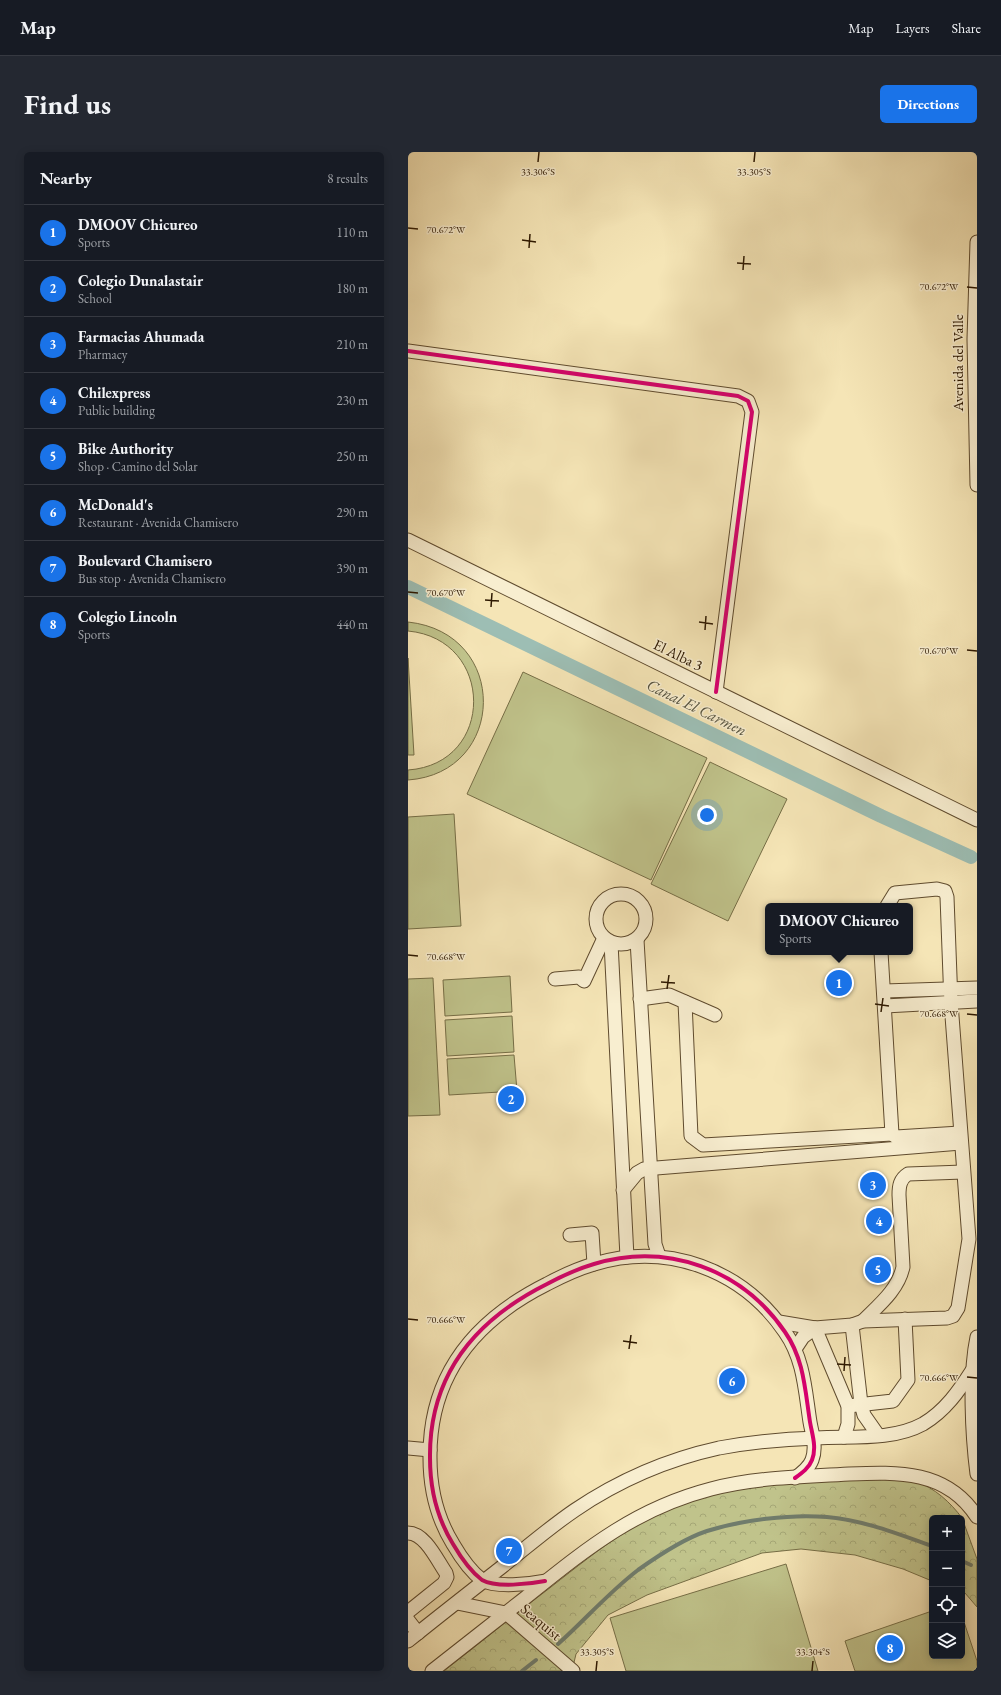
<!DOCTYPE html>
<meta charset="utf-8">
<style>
body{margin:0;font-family:"EB Garamond",serif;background:#242831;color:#f1f3f6}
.controls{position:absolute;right:12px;bottom:12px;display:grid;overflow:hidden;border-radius:6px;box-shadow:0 2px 10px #0003}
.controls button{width:36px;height:36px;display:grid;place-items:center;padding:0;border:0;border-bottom:1px solid #363941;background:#171b24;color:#f1f3f6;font:20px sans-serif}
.you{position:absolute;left:299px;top:663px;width:14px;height:14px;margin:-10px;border:3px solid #fff;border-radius:50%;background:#1a73e8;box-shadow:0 0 0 6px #1a73e833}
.badge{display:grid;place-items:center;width:26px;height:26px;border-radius:50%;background:#1a73e8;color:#fff;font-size:13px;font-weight:700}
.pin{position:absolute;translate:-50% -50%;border:2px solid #fff;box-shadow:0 1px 4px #0006}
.popup{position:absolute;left:357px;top:751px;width:148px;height:52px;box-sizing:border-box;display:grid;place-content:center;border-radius:6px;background:#171b24;filter:drop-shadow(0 1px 3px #0005);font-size:13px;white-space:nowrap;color:#9ea1a6}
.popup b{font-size:15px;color:#f1f3f6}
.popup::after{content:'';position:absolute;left:50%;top:100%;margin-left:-8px;border:8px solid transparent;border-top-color:#171b24}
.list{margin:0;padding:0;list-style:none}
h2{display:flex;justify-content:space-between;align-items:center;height:52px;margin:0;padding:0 16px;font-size:17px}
h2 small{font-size:13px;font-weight:400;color:#9ea1a6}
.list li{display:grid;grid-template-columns:26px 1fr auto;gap:12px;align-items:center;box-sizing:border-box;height:56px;padding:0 16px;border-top:1px solid #363941}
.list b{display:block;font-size:15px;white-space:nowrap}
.list p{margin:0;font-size:13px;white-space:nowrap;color:#9ea1a6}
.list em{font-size:13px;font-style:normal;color:#9ea1a6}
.icon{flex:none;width:22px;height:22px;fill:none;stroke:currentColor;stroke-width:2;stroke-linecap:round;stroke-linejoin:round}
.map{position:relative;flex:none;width:569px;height:1519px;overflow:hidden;border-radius:6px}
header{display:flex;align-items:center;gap:24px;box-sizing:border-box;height:56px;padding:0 20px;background:#171b24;border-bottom:1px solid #363941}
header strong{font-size:19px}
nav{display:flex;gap:22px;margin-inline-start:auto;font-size:14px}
.intro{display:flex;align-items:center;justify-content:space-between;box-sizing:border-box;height:96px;padding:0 24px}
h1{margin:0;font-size:28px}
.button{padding:10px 18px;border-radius:6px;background:#1a73e8;color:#fff;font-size:14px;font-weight:700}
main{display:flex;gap:24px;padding:0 24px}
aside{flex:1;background:#171b24;border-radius:6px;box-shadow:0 2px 10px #0003}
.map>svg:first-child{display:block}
.park{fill:url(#park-crowns);stroke:#766e46}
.garden{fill:#c0c38b;stroke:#766e46}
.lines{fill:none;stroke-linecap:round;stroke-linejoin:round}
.stream{stroke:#707c6c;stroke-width:4}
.canal{stroke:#9dbeb4;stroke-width:14}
.minor-casing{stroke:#5f4b2e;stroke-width:15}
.minor{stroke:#f8eed0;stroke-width:13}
.cycleway-casing{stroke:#f8eed0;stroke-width:6}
.cycleway{stroke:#d6006c;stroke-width:4}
.ticks{fill:none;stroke:#2d1800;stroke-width:1.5}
.labels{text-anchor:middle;stroke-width:3;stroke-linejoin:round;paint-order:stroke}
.street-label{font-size:15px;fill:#2d1800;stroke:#f8eed0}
.water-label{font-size:16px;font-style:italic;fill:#54523f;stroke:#f8eed0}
.ticks-label{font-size:10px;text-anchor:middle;fill:#2d1800;stroke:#f8eed0;stroke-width:3;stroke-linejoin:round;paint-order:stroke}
</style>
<header>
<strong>Map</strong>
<nav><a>Map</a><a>Layers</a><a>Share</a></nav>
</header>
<div class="intro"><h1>Find us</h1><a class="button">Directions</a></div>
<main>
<aside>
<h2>Nearby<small>8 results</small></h2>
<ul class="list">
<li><span class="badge">1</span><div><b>DMOOV Chicureo</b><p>Sports</p></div><em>110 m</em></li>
<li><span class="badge">2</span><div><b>Colegio Dunalastair</b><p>School</p></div><em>180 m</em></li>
<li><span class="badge">3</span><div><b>Farmacias Ahumada</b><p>Pharmacy</p></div><em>210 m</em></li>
<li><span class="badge">4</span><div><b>Chilexpress</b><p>Public building</p></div><em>230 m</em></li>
<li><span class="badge">5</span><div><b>Bike Authority</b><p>Shop · Camino del Solar</p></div><em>250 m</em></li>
<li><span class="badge">6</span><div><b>McDonald's</b><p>Restaurant · Avenida Chamisero</p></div><em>290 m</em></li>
<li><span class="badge">7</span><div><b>Boulevard Chamisero</b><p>Bus stop · Avenida Chamisero</p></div><em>390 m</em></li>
<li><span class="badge">8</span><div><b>Colegio Lincoln</b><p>Sports</p></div><em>440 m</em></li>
</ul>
</aside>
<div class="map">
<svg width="569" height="1519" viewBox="0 0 569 1519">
<defs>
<pattern id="park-crowns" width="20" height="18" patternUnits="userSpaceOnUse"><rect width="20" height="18" fill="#c0c38b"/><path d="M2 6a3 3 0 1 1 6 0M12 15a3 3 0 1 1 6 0" fill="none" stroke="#a5a776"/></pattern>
</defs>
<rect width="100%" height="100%" fill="#f5e5b6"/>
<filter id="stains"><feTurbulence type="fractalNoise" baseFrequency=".005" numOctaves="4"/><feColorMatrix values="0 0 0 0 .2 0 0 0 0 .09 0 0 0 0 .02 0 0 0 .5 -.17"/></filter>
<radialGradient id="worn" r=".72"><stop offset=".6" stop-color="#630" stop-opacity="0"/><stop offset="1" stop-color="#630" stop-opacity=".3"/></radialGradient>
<g class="park">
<path d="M 476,1326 C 486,1327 498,1327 508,1330 C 526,1335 543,1351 554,1366 L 524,1366 L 524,1429 L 495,1417 L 447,1403 L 393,1397 L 354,1401 L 239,1443 L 200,1463 L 168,1502 L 164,1519 L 36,1519 C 72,1491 107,1462 143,1435 C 194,1395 233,1363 296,1345 C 354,1329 417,1330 476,1326 Z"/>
<path d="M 554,1366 L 569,1407 L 569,1455 L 557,1441 L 554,1440 Z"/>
</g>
<g class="garden">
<path d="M 0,470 C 102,481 99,621 0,628 L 0,618 C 88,612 87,487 0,479 Z"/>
<path d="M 0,506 L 6,603 L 0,603 Z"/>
<path d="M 115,520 L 299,606 L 243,728 L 59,642 Z"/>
<path d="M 302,610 L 379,647 L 320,769 L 243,732 Z"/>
<path d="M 46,662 L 53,774 L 0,777 L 0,665 Z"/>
<path d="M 102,824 L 104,860 L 37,864 L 35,828 Z"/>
<path d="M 25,826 L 32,963 L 0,964 L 0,827 Z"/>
<path d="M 104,864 L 106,900 L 39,904 L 37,868 Z"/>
<path d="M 106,903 L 109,939 L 41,943 L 39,907 Z"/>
<path d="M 378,1412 L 410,1519 L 218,1519 L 202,1466 Z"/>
<path d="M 524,1459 L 524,1504 L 554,1504 L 554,1464 L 569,1509 L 569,1519 L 447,1519 L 437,1489 Z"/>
</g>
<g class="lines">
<g class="stream">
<path d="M 554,1409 L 563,1413"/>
<path d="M 150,1492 C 177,1468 201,1440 230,1418 C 251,1403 275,1387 299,1379 C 334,1368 382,1362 419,1365 C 455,1368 490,1382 524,1394"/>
<path d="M 114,1519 L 128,1508"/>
</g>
<path class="canal" d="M 0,435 L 473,664 L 563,705"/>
<g class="minor-casing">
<g id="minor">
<path d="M 569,90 L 566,187 L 569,333"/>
<path d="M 0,199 L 330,244 L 340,249 L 344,260 L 308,540"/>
<path d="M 0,388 L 569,668"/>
<circle cx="213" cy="767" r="25"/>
<path d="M 229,788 L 247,1092 L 251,1104"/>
<path d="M 203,791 L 219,1105"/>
<path d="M 473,800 L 484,982 L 488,985 L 552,981"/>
<path d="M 147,827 L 171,825 L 176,829 L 196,786"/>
<path d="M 476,839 L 569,836"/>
<path d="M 232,847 L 261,843 L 307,863"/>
<path d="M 277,850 L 283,984 L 295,993 L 484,982"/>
<path d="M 477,854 L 569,849"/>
<path d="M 215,1038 L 229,1021 L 236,1017 L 553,991"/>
<path d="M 162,1083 L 184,1081 L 186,1112"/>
<path d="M 455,1169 C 471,1153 490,1138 495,1115 L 491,1043 C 491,1034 492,1027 500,1022 L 555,1020"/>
<path d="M 371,1170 L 407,1176 L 444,1173 L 455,1169 L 539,1166 L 545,1164 L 550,1156 L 561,1087 L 543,851 L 539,745 L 537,739 L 529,737 L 487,741 L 479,754"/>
<path d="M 444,1173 L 453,1252 L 456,1263 L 470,1283"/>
<path d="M 407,1176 L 440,1254 L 440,1272 L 436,1285"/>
<path d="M 569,1185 C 561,1223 564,1283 569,1322"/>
<path d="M 387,1197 L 395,1185 L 407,1176"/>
<path d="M 440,1254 L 485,1249 L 500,1228 L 497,1167"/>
<path d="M 0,1296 L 22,1298"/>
<path d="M 0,1381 C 17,1381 29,1408 38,1421 L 39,1425 L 36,1431 L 0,1460"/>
<path d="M 137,1429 C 122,1432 88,1436 74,1428 C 62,1419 52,1404 45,1392 C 29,1366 22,1336 22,1306 C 21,1223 67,1168 139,1132 C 154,1124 169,1117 186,1112 C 259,1090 334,1117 377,1180 C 396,1207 397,1238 402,1270 C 404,1282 409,1295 404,1308 C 401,1316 394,1321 387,1326"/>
<path d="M 49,1451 L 98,1461 L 165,1519"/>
<path d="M 0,1468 L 10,1481"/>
<path d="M 0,1489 C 31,1464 63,1439 95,1414 C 119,1395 142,1375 167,1358 C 210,1329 261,1307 311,1296 C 343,1290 376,1287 409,1286 C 442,1284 484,1289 515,1272 C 537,1259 551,1239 565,1217"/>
<path d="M 24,1519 C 55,1495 86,1470 117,1446 C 177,1398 226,1357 303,1337 C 348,1325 395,1325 441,1322 C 490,1320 539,1318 569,1365"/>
</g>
</g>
<use href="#minor" class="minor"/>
<g class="cycleway-casing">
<g id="cycleway">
<path d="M 0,199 L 330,244 L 340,249 L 344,260 L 308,540"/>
<path d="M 137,1429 C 122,1432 88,1436 74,1428 C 62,1419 52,1404 45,1392 C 29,1366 22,1336 22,1306 C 21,1223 67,1168 139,1132 C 154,1124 169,1117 186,1112 C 259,1090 334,1117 377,1180 C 396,1207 397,1238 402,1270 C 404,1282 409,1295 404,1308 C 401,1316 394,1321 387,1326"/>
</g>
</g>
<use href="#cycleway" class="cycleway"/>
</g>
<path class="ticks" d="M 130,10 L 131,0M 346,10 L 347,0M 0,76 L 10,77M 114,88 L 128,90M 121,96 L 122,82M 329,111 L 343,112M 335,118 L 336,104M 559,135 L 569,136M 0,440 L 10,441M 77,448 L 91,449M 83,455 L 84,441M 291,470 L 305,472M 297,478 L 298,464M 559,498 L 569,499M 0,803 L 10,804M 253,830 L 267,831M 259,837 L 261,823M 467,852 L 481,854M 473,860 L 475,846M 559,862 L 569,863M 0,1167 L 10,1168M 215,1189 L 229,1191M 221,1197 L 223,1183M 429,1212 L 443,1213M 436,1219 L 437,1205M 559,1225 L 569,1226M 188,1519 L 189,1509M 404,1519 L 405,1509"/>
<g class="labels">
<g class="street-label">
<text transform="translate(550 211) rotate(-90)" y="5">Avenida del Valle</text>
<text transform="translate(270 503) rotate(26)" y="5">El Alba 3</text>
<text transform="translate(133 1470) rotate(40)" y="5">Seaquist</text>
</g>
<g class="water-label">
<text transform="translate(289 555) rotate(26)" y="6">Canal El Carmen</text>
</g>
</g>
<g class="ticks-label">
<text x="130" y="23">33.306°S</text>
<text x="346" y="23">33.305°S</text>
<text x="38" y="81">70.672°W</text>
<text x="531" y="138">70.672°W</text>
<text x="38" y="444">70.670°W</text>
<text x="531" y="502">70.670°W</text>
<text x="38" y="808">70.668°W</text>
<text x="531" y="865">70.668°W</text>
<text x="38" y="1171">70.666°W</text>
<text x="531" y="1229">70.666°W</text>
<text x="189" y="1503">33.305°S</text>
<text x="405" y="1503">33.304°S</text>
</g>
<rect width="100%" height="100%" filter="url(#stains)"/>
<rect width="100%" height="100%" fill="url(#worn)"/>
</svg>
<div class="controls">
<button>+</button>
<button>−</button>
<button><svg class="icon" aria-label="locate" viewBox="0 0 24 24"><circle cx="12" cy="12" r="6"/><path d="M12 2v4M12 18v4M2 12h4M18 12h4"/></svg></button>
<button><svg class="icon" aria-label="layers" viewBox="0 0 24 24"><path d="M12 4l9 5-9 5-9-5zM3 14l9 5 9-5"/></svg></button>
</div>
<div class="you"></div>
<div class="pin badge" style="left:431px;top:831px">1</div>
<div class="popup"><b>DMOOV Chicureo</b>Sports</div>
<div class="pin badge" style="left:103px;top:947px">2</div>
<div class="pin badge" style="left:465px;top:1033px">3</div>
<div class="pin badge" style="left:471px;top:1069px">4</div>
<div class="pin badge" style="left:470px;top:1118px">5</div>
<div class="pin badge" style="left:324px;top:1229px">6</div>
<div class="pin badge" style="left:101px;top:1399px">7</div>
<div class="pin badge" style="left:482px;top:1496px">8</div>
</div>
</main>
